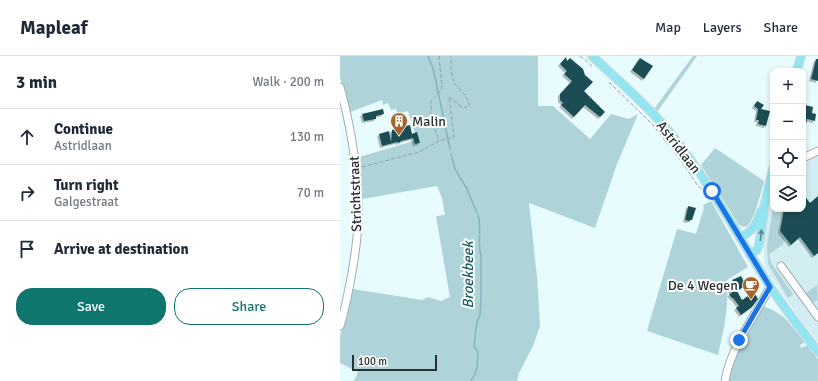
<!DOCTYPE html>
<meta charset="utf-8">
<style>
body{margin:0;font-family:Signika,sans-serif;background:#f2f2f3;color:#1f2937}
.controls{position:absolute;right:12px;top:12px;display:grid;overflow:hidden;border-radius:8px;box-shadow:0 2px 6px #0003}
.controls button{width:36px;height:36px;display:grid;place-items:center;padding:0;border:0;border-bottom:1px solid #e0e1e3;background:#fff;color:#1f2937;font:20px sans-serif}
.scale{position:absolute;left:12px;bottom:10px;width:85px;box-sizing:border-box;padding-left:4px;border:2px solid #293031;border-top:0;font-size:11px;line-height:14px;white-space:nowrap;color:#293031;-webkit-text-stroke:3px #fff;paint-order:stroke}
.stop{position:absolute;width:12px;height:12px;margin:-9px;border:3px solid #1a73e8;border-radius:50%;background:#fff}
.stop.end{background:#1a73e8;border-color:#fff;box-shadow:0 1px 4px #0008}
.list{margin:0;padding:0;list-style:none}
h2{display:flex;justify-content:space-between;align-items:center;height:52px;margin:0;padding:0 16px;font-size:17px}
h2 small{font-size:13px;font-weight:400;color:#747a83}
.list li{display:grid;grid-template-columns:26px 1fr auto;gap:12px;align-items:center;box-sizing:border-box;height:56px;padding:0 16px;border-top:1px solid #e0e1e3}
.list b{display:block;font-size:15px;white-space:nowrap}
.list p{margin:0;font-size:13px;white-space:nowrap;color:#747a83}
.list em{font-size:13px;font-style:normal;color:#747a83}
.actions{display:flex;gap:8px;padding:12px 16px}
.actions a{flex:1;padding:9px 0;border:1px solid #0f766e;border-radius:16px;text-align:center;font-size:14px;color:#0f766e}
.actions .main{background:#0f766e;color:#fff}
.icon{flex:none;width:22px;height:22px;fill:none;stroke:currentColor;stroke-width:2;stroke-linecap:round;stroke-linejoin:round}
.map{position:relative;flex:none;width:478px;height:325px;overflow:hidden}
header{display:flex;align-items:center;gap:24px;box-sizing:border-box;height:56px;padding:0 20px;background:#fff;border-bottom:1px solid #e0e1e3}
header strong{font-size:19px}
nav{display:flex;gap:22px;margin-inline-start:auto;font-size:14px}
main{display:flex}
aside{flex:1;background:#fff}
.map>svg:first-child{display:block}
.built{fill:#d3eef2}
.green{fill:#aed3d9}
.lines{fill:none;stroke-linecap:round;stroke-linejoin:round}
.stream{stroke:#83b6be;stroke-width:1.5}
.building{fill:#1a4e55;filter:url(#shadow)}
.minor-casing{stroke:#9eafb2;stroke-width:9}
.major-casing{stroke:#d8dada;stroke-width:10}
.path{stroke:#94a2a4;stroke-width:1;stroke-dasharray:4 2;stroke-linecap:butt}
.minor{stroke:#fff;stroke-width:7}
.major{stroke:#93e6f1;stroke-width:8}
.oneway{fill:#5e8b91}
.route{stroke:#1a73e8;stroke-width:5}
.labels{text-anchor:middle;stroke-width:4;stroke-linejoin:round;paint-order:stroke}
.poi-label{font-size:14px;fill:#293031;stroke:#fff;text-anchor:start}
.street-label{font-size:14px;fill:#293031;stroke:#fff}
.water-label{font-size:15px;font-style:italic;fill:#165d66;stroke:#fff}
</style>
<header>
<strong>Mapleaf</strong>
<nav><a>Map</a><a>Layers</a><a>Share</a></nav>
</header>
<main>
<aside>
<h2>3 min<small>Walk · 200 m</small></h2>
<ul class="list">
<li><svg class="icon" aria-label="ahead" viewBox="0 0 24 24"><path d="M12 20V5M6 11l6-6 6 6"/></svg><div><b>Continue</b><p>Astridlaan</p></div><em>130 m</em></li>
<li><svg class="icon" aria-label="right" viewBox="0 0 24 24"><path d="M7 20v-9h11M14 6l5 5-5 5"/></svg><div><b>Turn right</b><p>Galgestraat</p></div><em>70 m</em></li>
<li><svg class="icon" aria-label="arrive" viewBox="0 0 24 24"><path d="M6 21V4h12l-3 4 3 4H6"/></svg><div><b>Arrive at destination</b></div></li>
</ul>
<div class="actions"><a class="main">Save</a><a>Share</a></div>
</aside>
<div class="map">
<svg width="478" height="325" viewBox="0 0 478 325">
<defs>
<filter id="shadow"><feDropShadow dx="-2" dy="2" stdDeviation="0" flood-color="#0004"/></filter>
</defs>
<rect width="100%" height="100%" fill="#e8fbfe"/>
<path class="built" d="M 478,100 L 478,287 L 443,239 L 429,218 L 424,207 L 424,191 L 426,169 L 432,133 L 433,129 L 433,153 L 463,153 L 463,108 Z"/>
<g class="green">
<path d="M 0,0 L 198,0 L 198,50 L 213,50 L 250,83 L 271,58 L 289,63 L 298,58 L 277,108 L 255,172 L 189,147 L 197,221 L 200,270 L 193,290 L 179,317 L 177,325 L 14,325 L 18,316 L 0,307 L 0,280 L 7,258 L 13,233 L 82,244 L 88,241 L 101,245 L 110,241 L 96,160 L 105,159 L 102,142 L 97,130 L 22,143 L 19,101 L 77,84 L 68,55 L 58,58 L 56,53 L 51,54 L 48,47 L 43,49 L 42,44 L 10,56 L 0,21 Z"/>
<path d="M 353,0 L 357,0 L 317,56 L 314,53 Z"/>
<path d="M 375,92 L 424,125 C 422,133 414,165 408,169 C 404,172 402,170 399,169 L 361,109 Z"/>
<path d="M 371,145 L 408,211 L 387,224 C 389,251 384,272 378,299 L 307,275 L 337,173 L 356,178 L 364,152 L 363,149 Z"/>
<path d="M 433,153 L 443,153 L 439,175 L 445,184 L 443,186 L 444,188 L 429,198 L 431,207 L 453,238 L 448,242 L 428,208 L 427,190 Z"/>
<path d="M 477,229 L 478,244 L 473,247 L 466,237 Z"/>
<path d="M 422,250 L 431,253 L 444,261 L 465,286 L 460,289 L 461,292 L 467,289 L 478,303 L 478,325 L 389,325 L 394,301 Z"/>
</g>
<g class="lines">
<g class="stream">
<path d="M 88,0 L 93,12 L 110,93"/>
<path d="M 111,98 L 115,113 L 127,133 L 137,157"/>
<path d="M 131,325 L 135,318 L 137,311 L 138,296 L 134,290 L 137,265 L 140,259 L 141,240 L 141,199 C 137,186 142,172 138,159"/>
</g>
</g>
<g class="building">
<path d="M 226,1 L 227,5 L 230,2 L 243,13 L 245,19 L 253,26 L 244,35 L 265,56 L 260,61 L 245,49 L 234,61 L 221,49 L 223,47 L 220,44 L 220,38 L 232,25 L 224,18 L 227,15 L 220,8 Z"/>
<path d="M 300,2 L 313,10 L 304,23 L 292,14 Z"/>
<path d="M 476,3 L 478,3 L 478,25 L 471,23 Z"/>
<path d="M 417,45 L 424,49 L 421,53 L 430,55 L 426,70 L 418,68 L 419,64 L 416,64 L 418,53 L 414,50 Z"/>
<path d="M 465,49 L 473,51 L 472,57 L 476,58 L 475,65 L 467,63 L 465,74 L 463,74 L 463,55 Z"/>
<path d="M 43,53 L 44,58 L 36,60 L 36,63 L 24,65 L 22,58 Z"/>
<path d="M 70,69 L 72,78 L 77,76 L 80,87 L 75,88 L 73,82 L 61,85 L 59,87 L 57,86 L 42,90 L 39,78 L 49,75 L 51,86 L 52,74 L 54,74 L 55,70 L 58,72 Z"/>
<path d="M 463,138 L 470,147 L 478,140 L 478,197 L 474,200 L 460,181 L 451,189 L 440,175 L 444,153 L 463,153 Z"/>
<path d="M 348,150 L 356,152 L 352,164 L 350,164 L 349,165 L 345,164 Z"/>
<path d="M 401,220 L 406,229 L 397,235 L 402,244 L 414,236 L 418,243 L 412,251 L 401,259 L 396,252 L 399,250 L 393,242 L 392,242 L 389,238 L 392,237 L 390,233 L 396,230 L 392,224 Z"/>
</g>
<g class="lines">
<g class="minor-casing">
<g id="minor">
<path d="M 0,31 C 11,71 18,113 18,155 C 19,177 15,200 11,222 C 8,238 5,254 0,270"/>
<path d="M 463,102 L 478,95"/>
<path d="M 441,210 L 478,261"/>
<path d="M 385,325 C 391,290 414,262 430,231"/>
</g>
</g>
<g class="major-casing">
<g id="major">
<path d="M 252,0 C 279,25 308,50 332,79 C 369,126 398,179 429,229 C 444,252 462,274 478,296"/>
<path d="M 457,15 L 461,0"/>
<path d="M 400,182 C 407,178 413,174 417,166 C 419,161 420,156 424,151 L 433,113"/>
<path d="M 410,199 L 417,194 L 419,189 L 424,156"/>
</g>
</g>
<g class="path">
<path d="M 99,0 L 102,33 L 91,45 L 91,61 L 99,85"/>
<path d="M 240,0 L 252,10"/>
<path d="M 269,26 L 313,69 L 342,106 L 358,130 L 362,133"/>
<path d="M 22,111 L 79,96 L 99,85 L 114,81 L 109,41 L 123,52 L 130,49 L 125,39 L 114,27 L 111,14 L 111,0"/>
</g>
<use href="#minor" class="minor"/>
<use href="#major" class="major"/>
</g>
<defs><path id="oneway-solid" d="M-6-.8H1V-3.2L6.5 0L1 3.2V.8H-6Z"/></defs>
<use class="oneway" href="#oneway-solid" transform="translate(421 179) rotate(-83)"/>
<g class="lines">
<path class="route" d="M 372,135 L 430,231 L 399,284"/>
</g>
<defs>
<g id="building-pin" transform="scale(0.9)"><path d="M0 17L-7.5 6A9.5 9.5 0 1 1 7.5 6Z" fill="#a5642e" stroke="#fff"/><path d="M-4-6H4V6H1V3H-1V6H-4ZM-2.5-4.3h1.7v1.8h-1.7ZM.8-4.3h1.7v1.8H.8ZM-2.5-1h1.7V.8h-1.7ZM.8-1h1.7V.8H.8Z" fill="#fff"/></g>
<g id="cafe-pin" transform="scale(0.9)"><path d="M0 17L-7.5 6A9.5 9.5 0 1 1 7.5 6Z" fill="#a5642e" stroke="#fff"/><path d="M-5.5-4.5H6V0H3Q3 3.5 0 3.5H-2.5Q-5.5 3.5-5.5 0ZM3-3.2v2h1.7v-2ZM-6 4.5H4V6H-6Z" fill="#fff"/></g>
</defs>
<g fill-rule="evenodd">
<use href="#building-pin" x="59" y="65"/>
<use href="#cafe-pin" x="411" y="229"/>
</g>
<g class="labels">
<g class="poi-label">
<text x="72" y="70">Malin</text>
<text x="398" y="234" text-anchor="end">De 4 Wegen</text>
</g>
<g class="street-label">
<text transform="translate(339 91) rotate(52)" y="5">Astridlaan</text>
<text transform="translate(15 138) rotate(-92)" y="5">Strichtstraat</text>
</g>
<g class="water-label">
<text transform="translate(128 219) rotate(-90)" y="5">Broekbeek</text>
</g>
</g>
</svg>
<div class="controls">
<button>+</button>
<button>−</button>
<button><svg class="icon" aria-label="locate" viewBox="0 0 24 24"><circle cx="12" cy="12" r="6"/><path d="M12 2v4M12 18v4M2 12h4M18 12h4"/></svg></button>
<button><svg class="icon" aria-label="layers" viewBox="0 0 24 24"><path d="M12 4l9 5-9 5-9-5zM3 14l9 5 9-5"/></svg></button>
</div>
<div class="scale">100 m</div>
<div class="stop" style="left:372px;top:135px"></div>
<div class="stop end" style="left:399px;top:284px"></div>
</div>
</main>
